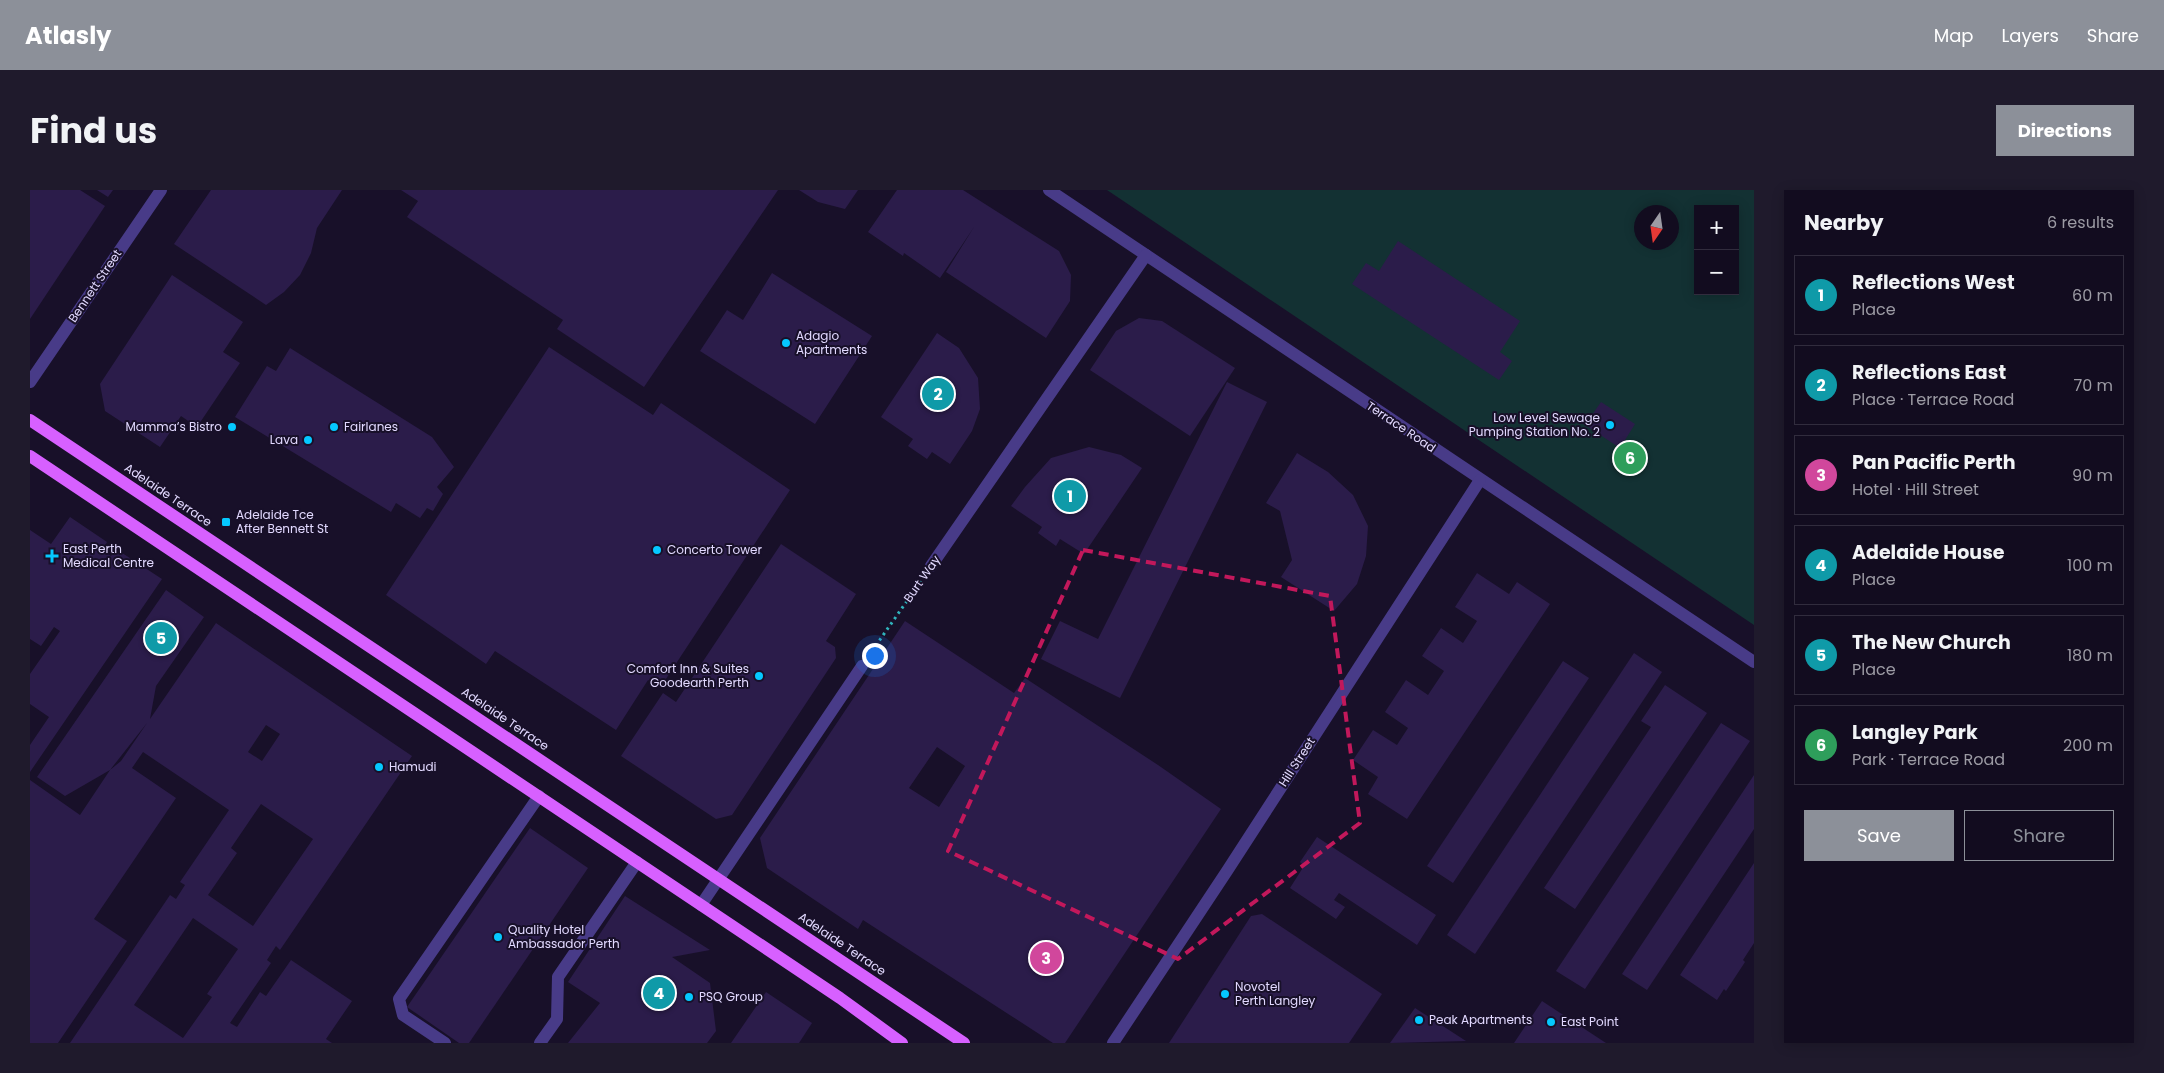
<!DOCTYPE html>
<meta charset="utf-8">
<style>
body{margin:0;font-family:Poppins,sans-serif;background:#1f1a2c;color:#f1f3f6}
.controls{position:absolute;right:15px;top:15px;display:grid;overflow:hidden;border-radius:0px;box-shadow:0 2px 12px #0003}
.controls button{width:45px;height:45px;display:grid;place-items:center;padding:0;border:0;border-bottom:1px solid #312c3d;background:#120c1f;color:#f1f3f6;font:25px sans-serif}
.compass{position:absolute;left:1604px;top:15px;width:45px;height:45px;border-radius:50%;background:#120c1f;box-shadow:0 2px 12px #0003;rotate:193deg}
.you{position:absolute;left:844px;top:465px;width:18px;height:18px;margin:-12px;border:4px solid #fff;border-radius:50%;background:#1a73e8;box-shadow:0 0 0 8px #1a73e833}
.badge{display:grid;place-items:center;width:32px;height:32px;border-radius:50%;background:#8c9099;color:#fff;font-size:16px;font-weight:700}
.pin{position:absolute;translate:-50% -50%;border:2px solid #fff;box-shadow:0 1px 5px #0006}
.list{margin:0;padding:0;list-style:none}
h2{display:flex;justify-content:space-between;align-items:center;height:65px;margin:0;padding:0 20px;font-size:21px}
h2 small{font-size:16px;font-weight:400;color:#9c9ba4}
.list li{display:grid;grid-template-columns:32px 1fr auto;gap:15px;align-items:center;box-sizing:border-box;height:80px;margin:0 10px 10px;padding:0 10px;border:1px solid #312c3d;border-radius:0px}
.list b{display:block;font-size:19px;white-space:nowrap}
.list p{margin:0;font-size:16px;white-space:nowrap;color:#9c9ba4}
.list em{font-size:16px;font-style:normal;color:#9c9ba4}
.actions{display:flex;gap:10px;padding:15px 20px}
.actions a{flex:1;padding:11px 0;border:1px solid #8c9099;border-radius:0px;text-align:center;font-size:18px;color:#8c9099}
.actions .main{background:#8c9099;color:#fff}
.map{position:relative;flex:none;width:1724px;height:853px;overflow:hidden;border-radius:0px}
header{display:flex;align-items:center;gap:30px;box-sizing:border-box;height:70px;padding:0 25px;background:#8c9099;color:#fff}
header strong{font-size:24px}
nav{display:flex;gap:28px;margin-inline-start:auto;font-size:18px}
.intro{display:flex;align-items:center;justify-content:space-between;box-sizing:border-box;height:120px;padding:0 30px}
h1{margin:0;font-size:35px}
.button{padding:12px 22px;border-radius:0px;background:#8c9099;color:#fff;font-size:18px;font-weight:700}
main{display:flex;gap:30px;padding:0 30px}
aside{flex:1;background:#120c1f;border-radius:0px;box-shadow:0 2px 12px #0003}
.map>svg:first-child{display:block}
.green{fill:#133133;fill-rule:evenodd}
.building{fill:#2b1c4a;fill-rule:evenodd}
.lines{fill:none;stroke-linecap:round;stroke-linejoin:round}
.path{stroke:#30b3bc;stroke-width:3;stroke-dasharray:2.5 4;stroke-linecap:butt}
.minor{stroke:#483b88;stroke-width:12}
.major{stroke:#d760ff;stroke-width:12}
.marked{fill:none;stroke:#c2185b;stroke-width:4;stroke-dasharray:10 6;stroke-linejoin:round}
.poi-dot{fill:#05c8ff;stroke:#181029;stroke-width:2}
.labels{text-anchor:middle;stroke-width:4;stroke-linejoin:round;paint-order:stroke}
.street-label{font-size:12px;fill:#e2d9ff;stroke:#181029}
.poi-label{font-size:12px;fill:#e2d9ff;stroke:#181029;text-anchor:start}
</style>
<header>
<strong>Atlasly</strong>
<nav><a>Map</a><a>Layers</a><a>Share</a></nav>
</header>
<div class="intro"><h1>Find us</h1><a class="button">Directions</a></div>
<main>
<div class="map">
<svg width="1724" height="853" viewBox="0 0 1724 853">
<rect width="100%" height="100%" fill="#181029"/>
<path class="green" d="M 1077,0 L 1724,0 L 1724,435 ZM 1668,19 L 1705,19 L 1705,101 L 1668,101 ZM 1612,22 L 1642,22 L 1642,52 L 1612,52 Z"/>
<g class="building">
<path d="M 0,0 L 50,0 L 75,16 L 0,129 Z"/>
<path d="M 67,0 L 83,0 L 78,7 Z"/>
<path d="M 181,0 L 312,0 L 287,38 L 281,63 L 270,85 L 254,102 L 236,115 L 144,54 Z"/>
<path d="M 371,0 L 748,0 L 614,197 L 527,139 L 533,130 L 377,27 L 388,11 Z"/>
<path d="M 769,0 L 828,0 L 815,19 L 788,12 Z"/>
<path d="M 867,0 L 933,0 L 1029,61 L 1041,85 L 1040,111 L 1016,148 L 916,82 L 944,37 L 910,88 L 874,63 L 873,66 L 838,42 Z"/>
<path d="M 1368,51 L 1490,131 L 1470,162 L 1482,171 L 1469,190 L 1322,94 L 1336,73 L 1349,81 Z"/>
<path d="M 742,83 L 842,146 L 785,234 L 670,161 L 697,120 L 713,130 Z"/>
<path d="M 142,85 L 213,132 L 193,162 L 210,173 L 167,237 L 151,226 L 130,257 L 75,221 L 70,194 Z"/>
<path d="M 1109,128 L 1132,131 L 1205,178 L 1160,246 L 1060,180 L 1086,141 Z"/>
<path d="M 907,143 L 929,158 L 948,188 L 950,219 L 942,241 L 920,274 L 902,262 L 897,269 L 878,256 L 883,249 L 851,227 Z"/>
<path d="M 519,157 L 623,225 L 631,213 L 760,300 L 630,498 L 618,490 L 586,540 L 465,461 L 456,474 L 356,405 Z"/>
<path d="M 260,158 L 402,247 L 424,277 L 407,297 L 413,304 L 403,321 L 397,318 L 390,328 L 366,313 L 361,322 L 205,227 L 237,176 L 246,181 Z"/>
<path d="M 1197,192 L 1237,212 L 1090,508 L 1011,469 L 1030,431 L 1068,449 Z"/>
<path d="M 1571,212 L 1605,234 L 1590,258 L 1555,235 Z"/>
<path d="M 1059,257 L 1091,265 L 1112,278 L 1054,364 L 1030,349 L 1026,356 L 1008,343 L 1012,337 L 981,316 L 995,297 L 1021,268 Z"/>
<path d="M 1267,263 L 1298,282 L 1323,305 L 1338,336 L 1336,366 L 1327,394 L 1304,421 L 1251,387 L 1262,370 L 1250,321 L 1236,313 Z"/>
<path d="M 40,327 L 77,352 L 72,360 L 81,366 L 86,359 L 132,389 L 0,582 L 0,555 L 19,527 L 0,514 L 0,484 L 30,441 L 24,437 L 11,456 L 0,449 L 0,340 L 21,354 Z"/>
<path d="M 751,354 L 826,404 L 796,451 L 805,457 L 806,468 L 702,625 L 686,629 L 591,566 L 633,503 L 646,512 Z"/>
<path d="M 1447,383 L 1479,404 L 1487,392 L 1520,414 L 1377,629 L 1338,604 L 1348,587 L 1323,570 L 1343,540 L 1367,555 L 1378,538 L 1355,522 L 1376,490 L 1398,505 L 1414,481 L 1392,466 L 1411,438 L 1433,453 L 1447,431 L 1425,417 Z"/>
<path d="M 136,400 L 174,427 L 126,496 L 120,529 L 186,433 L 382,566 L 250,760 L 246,756 L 237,770 L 241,773 L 200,833 L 207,837 L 230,802 L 236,806 L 261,770 L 322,811 L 296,849 L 302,853 L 40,853 L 140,705 L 146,709 L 155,695 L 150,692 L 199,620 L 113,562 L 102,578 L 146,608 L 64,729 L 97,751 L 28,853 L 0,853 L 0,590 L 50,625 L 80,580 L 91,571 L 117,533 L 80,580 L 35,606 L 7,587 ZM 236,535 L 250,544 L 232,571 L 218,562 ZM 231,614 L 283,649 L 223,736 L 178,705 L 207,663 L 201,658 ZM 163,728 L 208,759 L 177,804 L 182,807 L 153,848 L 104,815 Z"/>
<path d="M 875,431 L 984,503 L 995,488 L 1128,575 L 1191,619 L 1035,853 L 1023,853 L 833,730 L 828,739 L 737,678 L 730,648 ZM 907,557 L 935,576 L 909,617 L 879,598 Z"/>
<path d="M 1604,463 L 1632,482 L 1445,764 L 1417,745 Z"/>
<path d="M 1533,471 L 1559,488 L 1423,693 L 1397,676 Z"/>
<path d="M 1635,495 L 1677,523 L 1545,719 L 1514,698 L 1621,537 L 1611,531 Z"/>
<path d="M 1691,533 L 1720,551 L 1555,799 L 1526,781 Z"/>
<path d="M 1724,585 L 1724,639 L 1617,800 L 1592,784 Z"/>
<path d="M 500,638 L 558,678 L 439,853 L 429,853 L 377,817 Z"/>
<path d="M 1287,647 L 1406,725 L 1387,755 L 1309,703 L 1304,710 L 1315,717 L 1306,729 L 1260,698 L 1274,676 L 1270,672 Z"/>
<path d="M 1724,673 L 1724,753 L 1713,770 L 1715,772 L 1696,801 L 1694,799 L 1687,810 L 1650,785 Z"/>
<path d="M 595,706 L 680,760 L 642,767 L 680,793 L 686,841 L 677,853 L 538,853 L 570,813 L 538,792 Z"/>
<path d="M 1232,724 L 1352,804 L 1319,853 L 1139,853 L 1221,726 Z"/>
<path d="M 736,802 L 782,833 L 769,853 L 701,853 Z"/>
<path d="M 1512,811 L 1576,853 L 1484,853 Z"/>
<path d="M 1385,818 L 1436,851 L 1360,853 Z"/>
</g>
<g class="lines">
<path class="path" d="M 842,461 L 891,391"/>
<g class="minor">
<path d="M 1019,0 L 1724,472"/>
<path d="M 0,192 L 131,0"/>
<path d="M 901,376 L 1116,65"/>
<path d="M 671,715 L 832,476"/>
<path d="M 415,853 L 373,825 L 369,809 L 509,606"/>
<path d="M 510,853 L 527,829 L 528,787 L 607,672"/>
<path d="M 1083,853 L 1197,681 L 1450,290"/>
</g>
<g class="major">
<path d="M 0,230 L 934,853"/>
<path d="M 0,266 L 810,808 L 872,853"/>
</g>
</g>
<path class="marked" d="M 1053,360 L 1300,406 L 1330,633 L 1148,769 L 918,661 Z"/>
<g class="poi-dot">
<circle cx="756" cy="153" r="5"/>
<circle cx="1580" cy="235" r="5"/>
<circle cx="202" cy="237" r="5"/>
<circle cx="304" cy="237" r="5"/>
<circle cx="278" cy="250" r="5"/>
<rect x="191" y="327" width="10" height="10" rx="2.5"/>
<circle cx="627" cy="360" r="5"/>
<path d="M19.5 358.5h5v5h5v5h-5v5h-5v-5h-5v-5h5z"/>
<circle cx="729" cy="486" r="5"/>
<circle cx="349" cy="577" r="5"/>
<circle cx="468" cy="747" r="5"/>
<circle cx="1195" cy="804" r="5"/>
<circle cx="659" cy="807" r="5"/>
<circle cx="1389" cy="830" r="5"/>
<circle cx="1521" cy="832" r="5"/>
</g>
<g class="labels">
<g class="street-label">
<text transform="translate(65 96) rotate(-56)" y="4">Bennett Street</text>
<text transform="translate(1371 237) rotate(34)" y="4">Terrace Road</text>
<text transform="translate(138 305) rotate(34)" y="4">Adelaide Terrace</text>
<text transform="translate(892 389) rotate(-55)" y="4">Burt Way</text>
<text transform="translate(475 529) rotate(34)" y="4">Adelaide Terrace</text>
<text transform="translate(1267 572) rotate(-57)" y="4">Hill Street</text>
<text transform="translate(812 754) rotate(34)" y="4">Adelaide Terrace</text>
</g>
<g class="poi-label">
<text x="766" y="150">Adagio<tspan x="766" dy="14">Apartments</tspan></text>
<text x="1570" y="232" text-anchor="end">Low Level Sewage<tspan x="1570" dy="14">Pumping Station No. 2</tspan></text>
<text x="192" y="241" text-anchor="end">Mamma‘s Bistro</text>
<text x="314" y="241">Fairlanes</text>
<text x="268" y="254" text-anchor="end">Lava</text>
<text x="206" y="329">Adelaide Tce<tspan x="206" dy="14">After Bennett St</tspan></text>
<text x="33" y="363">East Perth<tspan x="33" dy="14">Medical Centre</tspan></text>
<text x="637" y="364">Concerto Tower</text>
<text x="719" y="483" text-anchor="end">Comfort Inn &amp; Suites<tspan x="719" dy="14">Goodearth Perth</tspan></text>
<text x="359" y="581">Hamudi</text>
<text x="478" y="744">Quality Hotel<tspan x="478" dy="14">Ambassador Perth</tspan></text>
<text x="1205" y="801">Novotel<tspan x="1205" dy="14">Perth Langley</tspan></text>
<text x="669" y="811">PSQ Group</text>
<text x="1399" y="834">Peak Apartments</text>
<text x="1531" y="836">East Point</text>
</g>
</g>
</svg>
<div class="controls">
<button>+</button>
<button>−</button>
</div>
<svg class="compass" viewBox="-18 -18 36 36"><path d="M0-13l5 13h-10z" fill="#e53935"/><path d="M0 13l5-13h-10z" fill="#9c9ba4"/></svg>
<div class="you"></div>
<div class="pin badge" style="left:1040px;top:306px;background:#0f9aa8">1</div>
<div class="pin badge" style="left:908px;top:204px;background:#0f9aa8">2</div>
<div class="pin badge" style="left:1016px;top:768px;background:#d1479c">3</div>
<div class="pin badge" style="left:629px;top:803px;background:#0f9aa8">4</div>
<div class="pin badge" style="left:131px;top:448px;background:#0f9aa8">5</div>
<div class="pin badge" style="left:1600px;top:268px;background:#2e9e5b">6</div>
</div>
<aside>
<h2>Nearby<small>6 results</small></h2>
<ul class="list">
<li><span class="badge" style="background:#0f9aa8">1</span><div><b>Reflections West</b><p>Place</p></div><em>60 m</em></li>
<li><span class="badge" style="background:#0f9aa8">2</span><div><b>Reflections East</b><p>Place · Terrace Road</p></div><em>70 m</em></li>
<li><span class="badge" style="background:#d1479c">3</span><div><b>Pan Pacific Perth</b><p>Hotel · Hill Street</p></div><em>90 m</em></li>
<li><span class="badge" style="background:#0f9aa8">4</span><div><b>Adelaide House</b><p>Place</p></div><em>100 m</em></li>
<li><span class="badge" style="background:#0f9aa8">5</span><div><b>The New Church</b><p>Place</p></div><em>180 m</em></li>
<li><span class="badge" style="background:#2e9e5b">6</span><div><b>Langley Park</b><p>Park · Terrace Road</p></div><em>200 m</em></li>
</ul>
<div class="actions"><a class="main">Save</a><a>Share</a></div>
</aside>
</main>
